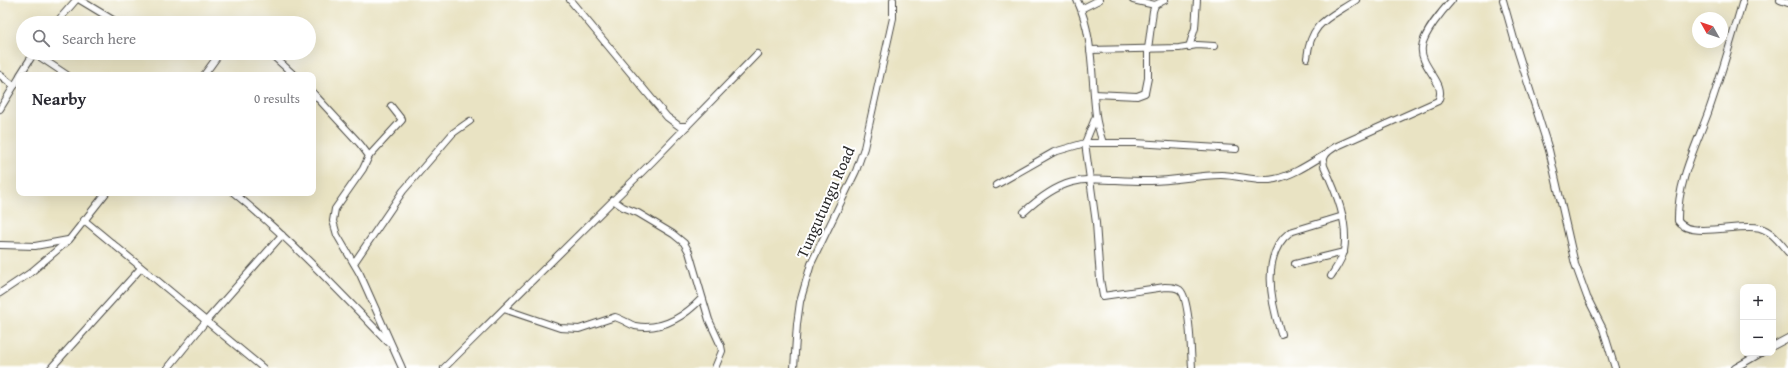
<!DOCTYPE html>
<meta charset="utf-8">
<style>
body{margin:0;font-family:"Gentium Book Plus",serif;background:#f7f7f7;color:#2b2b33}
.controls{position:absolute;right:12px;bottom:12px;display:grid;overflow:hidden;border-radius:8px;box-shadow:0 4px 16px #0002}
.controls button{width:36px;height:36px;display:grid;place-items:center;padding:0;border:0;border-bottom:1px solid #e1e1e2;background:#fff;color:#2b2b33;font:20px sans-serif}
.compass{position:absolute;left:1692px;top:12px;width:36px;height:36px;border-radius:50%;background:#fff;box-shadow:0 4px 16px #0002;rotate:310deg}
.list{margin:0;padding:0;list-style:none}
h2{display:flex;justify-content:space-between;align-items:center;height:52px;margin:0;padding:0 16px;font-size:17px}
h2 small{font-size:13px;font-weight:400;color:#7c7c81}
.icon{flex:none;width:22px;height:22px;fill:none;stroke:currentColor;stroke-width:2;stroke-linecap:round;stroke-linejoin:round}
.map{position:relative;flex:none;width:1788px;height:368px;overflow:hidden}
.search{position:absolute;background:#fff;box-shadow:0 4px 16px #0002;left:16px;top:16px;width:300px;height:44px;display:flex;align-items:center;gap:10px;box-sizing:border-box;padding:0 14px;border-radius:22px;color:#7c7c81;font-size:15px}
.panel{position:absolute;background:#fff;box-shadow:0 4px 16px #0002;left:16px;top:72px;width:300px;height:124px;border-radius:8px}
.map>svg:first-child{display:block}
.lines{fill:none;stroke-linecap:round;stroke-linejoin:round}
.minor-casing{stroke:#484742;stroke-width:8}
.minor{stroke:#fff;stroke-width:6}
.labels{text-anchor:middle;stroke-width:4;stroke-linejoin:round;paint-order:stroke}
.street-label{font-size:16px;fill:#2b2b2b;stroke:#fff}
</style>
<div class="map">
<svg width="1788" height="368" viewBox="0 0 1788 368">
<rect width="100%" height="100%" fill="#fff"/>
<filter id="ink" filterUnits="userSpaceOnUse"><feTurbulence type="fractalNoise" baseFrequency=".025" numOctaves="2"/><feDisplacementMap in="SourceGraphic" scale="8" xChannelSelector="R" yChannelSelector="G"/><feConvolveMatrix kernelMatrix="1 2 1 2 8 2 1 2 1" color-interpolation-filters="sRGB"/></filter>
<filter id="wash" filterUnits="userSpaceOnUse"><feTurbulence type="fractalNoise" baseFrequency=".012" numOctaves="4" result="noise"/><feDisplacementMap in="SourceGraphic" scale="16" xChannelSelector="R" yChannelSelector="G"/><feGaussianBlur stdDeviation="0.9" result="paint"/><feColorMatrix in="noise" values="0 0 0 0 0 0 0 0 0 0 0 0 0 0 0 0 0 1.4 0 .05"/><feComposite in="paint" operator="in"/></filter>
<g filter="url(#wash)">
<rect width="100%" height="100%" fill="#e9e3c3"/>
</g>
<g filter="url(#ink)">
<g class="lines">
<g class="minor-casing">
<g id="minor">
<path d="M 80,0 L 118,23"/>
<path d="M 570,0 L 667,117 L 679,126 L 687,126"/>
<path d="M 1077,0 C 1094,36 1091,77 1096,116 C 1097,125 1100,134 1103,143"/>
<path d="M 1133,0 L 1155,5"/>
<path d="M 1503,0 L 1516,46 L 1549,150 L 1575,264 L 1587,297 L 1603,329 L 1615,368"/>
<path d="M 1743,0 C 1732,38 1721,76 1708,113 C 1695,148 1677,183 1678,221 C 1690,240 1741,222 1760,228 C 1772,231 1780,243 1788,252"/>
<path d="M 1780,0 L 1788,3"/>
<path d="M 1081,9 L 1099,0"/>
<path d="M 56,23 L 76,0"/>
<path d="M 1189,47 L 1195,28 L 1197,0"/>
<path d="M 1090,50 L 1179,48 L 1197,45 L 1214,46"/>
<path d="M 34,53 L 67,75"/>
<path d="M 270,53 L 294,75"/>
<path d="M 1307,58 C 1311,21 1328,19 1356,0"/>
<path d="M 0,75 L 14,86"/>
<path d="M 20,75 L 34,53"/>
<path d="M 204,75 L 220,53"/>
<path d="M 313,93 L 360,144 L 369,156 L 363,169 L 335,209 L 333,221 L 337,235 L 360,274 L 402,368"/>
<path d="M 1094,94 L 1137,96 L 1145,93 L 1148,78 L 1148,49 L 1153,11 L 1155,5 L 1165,0"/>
<path d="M 0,109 L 19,78"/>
<path d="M 1096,116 L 1085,143 L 1096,223 L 1100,279 L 1103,296 L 1165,287 C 1171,287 1176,287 1180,290 C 1190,298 1191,354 1192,368"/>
<path d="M 369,156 L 402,120 L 391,106"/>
<path d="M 996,185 L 1054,152 L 1085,143 L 1135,143 L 1236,149"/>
<path d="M 234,193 C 289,238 338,290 388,342"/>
<path d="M 613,200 L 623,207 L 638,213 L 673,234 L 684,243 L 689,252 L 709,320 L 721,346 L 722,351 L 715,368"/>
<path d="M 1024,212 C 1073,167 1092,182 1151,181 C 1175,181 1197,175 1221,175 C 1239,175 1257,183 1275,179 C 1293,175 1309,164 1324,155"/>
<path d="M 84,220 L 263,368"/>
<path d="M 0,245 L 35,246 L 68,240"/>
<path d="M 354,263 L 403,191 L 453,133 L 470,121"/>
<path d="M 1295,264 L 1344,252"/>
<path d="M 1331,276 C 1336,268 1342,260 1344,251 C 1349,222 1336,192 1324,166 C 1322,156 1327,152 1335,147 L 1438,101 C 1448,83 1419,67 1422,47 C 1423,34 1443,10 1452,0"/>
<path d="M 0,293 L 30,273 L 69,240 L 106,193"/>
<path d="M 504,309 L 560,328 L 579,329 L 615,317 C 622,319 629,324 635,326 C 662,331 685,316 702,298"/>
<path d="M 1281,334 C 1271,303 1260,255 1290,232 L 1343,216"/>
<path d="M 1773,346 L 1788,338"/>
<path d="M 51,368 L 141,268"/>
<path d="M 168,368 L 206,321 L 282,235"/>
<path d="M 444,368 L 652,162 L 757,54"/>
<path d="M 794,368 L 797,324 L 800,302 L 811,264 L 856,171 L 864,148 L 893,18 L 893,0"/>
<path d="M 1735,368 L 1761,353"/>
</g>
</g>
<use href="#minor" class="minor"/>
</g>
</g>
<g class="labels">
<g class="street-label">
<text transform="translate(825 202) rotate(-66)" y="6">Tungutungu Road</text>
</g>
</g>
</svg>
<div class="controls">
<button>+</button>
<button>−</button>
</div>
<svg class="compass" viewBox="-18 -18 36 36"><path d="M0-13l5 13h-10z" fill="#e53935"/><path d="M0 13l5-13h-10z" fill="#7c7c81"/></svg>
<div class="search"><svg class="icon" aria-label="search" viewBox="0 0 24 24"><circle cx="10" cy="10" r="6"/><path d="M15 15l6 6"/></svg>Search here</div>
<section class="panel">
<h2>Nearby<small>0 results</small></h2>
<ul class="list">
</ul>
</section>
</div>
